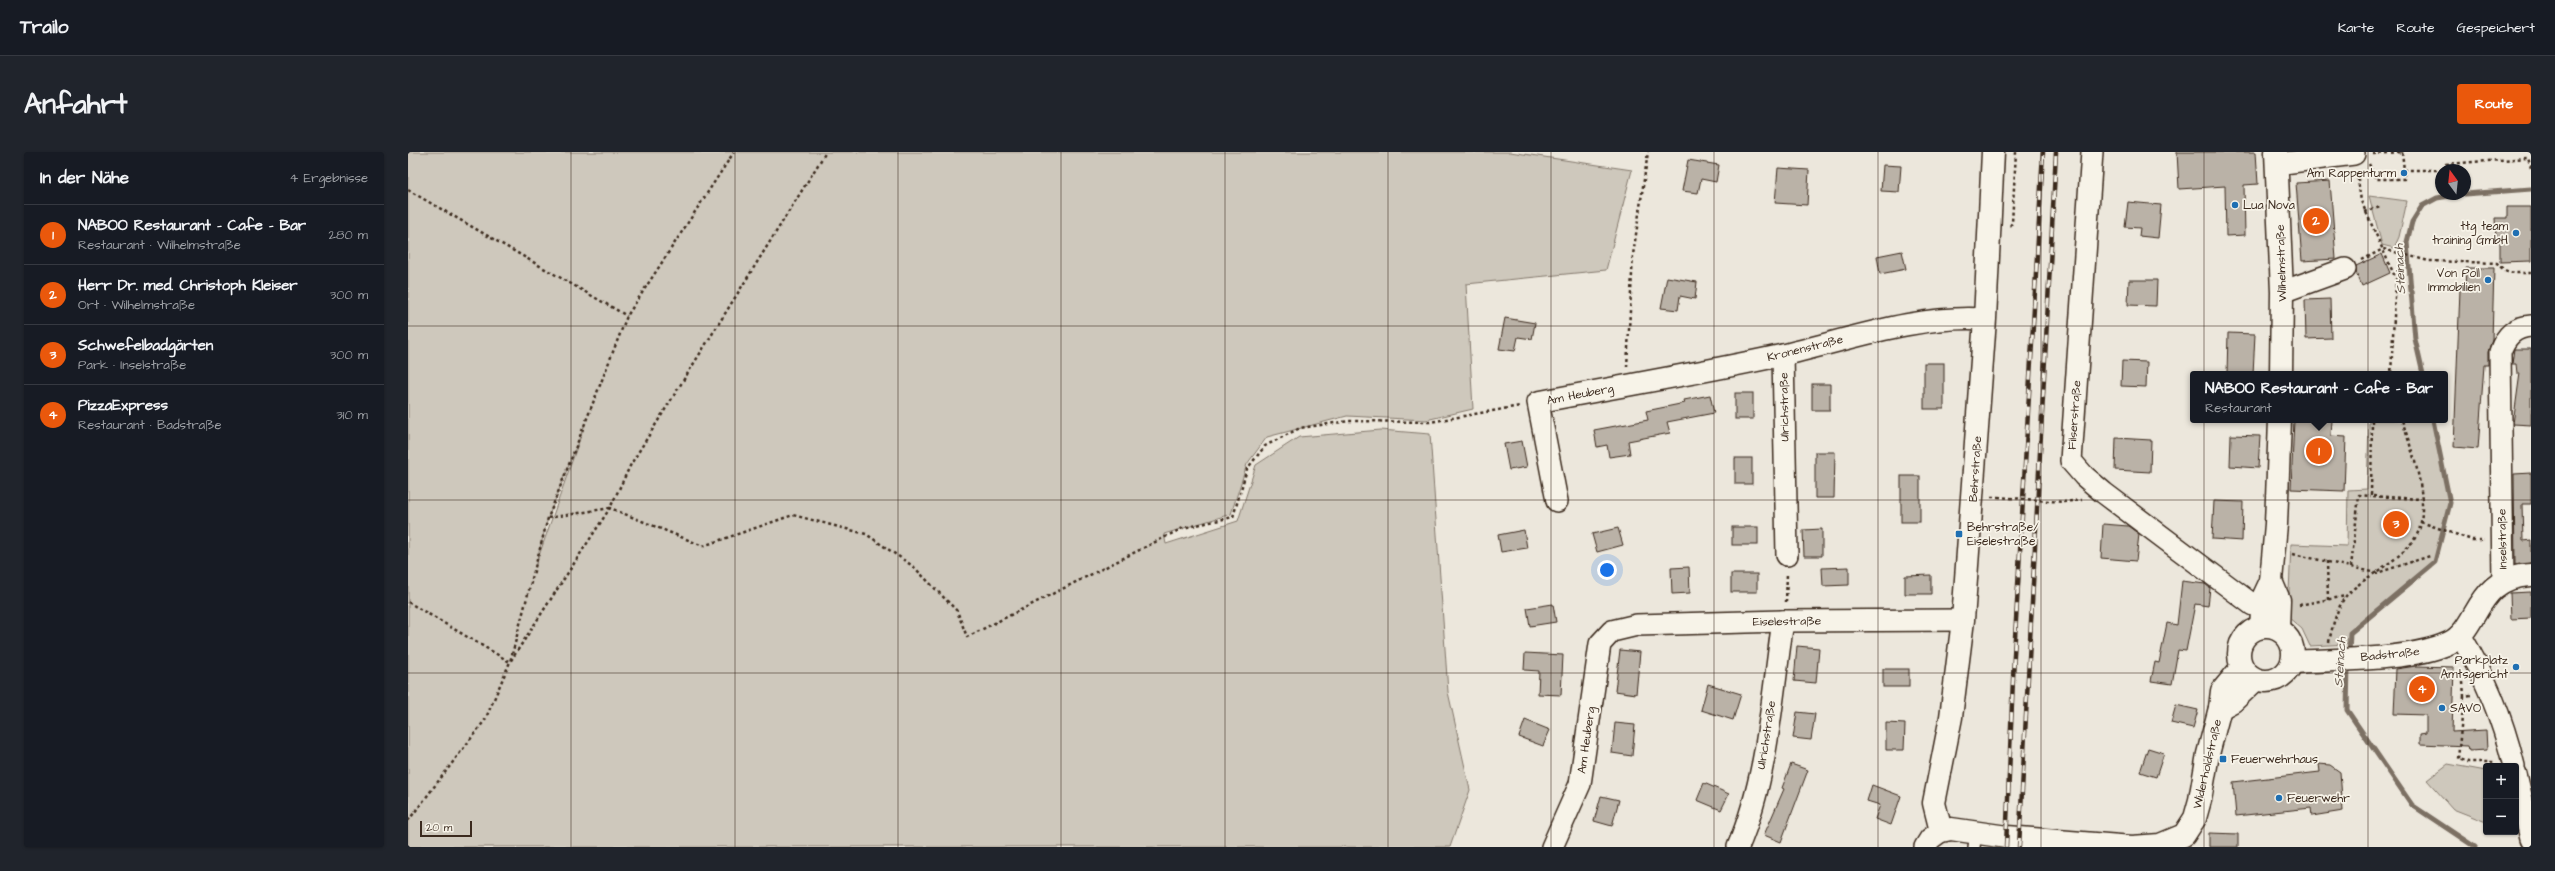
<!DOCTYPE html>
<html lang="de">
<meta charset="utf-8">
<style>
body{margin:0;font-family:"Architects Daughter",sans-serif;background:#20242c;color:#f1f3f6}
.controls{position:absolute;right:12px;bottom:12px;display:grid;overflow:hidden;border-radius:4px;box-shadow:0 1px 3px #0004}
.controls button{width:36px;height:36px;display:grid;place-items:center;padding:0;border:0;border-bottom:1px solid #363941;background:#171b24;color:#f1f3f6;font:20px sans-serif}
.compass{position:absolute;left:2027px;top:12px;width:36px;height:36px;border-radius:50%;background:#171b24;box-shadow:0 1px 3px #0004;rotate:345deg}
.scale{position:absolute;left:12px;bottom:10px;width:52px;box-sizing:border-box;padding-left:4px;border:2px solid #3b2a1e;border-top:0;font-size:11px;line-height:14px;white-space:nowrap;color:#3b2a1e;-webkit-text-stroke:3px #f7f3e8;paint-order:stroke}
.you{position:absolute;left:1199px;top:418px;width:14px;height:14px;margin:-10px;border:3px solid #fff;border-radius:50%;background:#1a73e8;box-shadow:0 0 0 6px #1a73e833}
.badge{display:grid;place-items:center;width:26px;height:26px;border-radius:50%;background:#ea580c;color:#fff;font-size:13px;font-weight:700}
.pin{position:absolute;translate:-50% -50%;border:2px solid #fff;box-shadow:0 1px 4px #0006}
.popup{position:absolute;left:1782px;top:219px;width:258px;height:52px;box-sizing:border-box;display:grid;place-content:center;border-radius:4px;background:#171b24;filter:drop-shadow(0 1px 3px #0005);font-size:13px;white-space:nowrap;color:#9ea1a6}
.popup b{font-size:15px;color:#f1f3f6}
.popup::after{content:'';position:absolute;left:50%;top:100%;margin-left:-8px;border:8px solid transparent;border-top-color:#171b24}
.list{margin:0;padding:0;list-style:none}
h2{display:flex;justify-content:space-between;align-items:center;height:52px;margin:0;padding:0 16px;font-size:17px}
h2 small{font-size:13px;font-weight:400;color:#9ea1a6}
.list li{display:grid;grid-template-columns:26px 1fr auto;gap:12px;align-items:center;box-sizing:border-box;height:60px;padding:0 16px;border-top:1px solid #363941}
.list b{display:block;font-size:15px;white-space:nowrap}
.list p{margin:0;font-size:13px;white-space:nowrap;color:#9ea1a6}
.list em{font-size:13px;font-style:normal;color:#9ea1a6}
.map{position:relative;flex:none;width:2123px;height:695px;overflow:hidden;border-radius:4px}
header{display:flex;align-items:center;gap:24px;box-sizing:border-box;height:56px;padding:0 20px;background:#171b24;border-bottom:1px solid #363941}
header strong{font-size:19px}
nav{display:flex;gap:22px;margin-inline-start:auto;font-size:14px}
.intro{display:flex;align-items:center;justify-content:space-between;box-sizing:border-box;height:96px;padding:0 24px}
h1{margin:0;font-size:28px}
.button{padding:10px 18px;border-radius:4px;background:#ea580c;color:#fff;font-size:14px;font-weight:700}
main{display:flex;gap:24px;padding:0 24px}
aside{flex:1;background:#171b24;border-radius:4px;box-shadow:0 1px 3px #0004}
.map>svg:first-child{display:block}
.green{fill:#cec8bc;stroke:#84796d;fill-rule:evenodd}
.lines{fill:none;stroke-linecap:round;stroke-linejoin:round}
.stream{stroke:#7c7064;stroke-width:5}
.building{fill:#bab2a7;stroke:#3b2a1e}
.service-casing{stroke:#3b2a1e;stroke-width:14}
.minor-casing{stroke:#3b2a1e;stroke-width:24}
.tertiary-casing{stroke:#3b2a1e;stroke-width:25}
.path{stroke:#3b2a1e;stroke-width:2.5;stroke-dasharray:3 3;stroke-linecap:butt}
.service{stroke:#f7f3e8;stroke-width:11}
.minor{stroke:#f7f3e8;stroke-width:21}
.tertiary{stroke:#f7f3e8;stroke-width:22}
.rail-casing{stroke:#3b2a1e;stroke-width:4.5}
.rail{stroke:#f7f3e8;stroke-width:3;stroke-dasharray:9;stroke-linecap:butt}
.path-bridge{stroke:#3b2a1e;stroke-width:2.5;stroke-dasharray:3 3;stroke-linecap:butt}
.grid{fill:none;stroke:#3b2a1e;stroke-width:1;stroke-opacity:0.55}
.poi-dot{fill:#1f6fb2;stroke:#f7f3e8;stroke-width:1.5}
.labels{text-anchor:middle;stroke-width:3.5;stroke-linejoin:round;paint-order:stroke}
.poi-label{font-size:12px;fill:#3b2a1e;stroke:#f7f3e8;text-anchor:start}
.street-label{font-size:12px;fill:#3b2a1e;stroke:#f7f3e8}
.water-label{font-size:13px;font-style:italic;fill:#615347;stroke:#f7f3e8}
</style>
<header>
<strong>Trailo</strong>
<nav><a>Karte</a><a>Route</a><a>Gespeichert</a></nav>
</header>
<div class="intro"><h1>Anfahrt</h1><a class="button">Route</a></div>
<main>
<aside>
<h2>In der Nähe<small>4 Ergebnisse</small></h2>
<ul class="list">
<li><span class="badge">1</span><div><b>NABOO Restaurant - Cafe - Bar</b><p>Restaurant · Wilhelmstraße</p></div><em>280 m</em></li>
<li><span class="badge">2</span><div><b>Herr Dr. med. Christoph Kleiser</b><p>Ort · Wilhelmstraße</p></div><em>300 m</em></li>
<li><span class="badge">3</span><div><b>Schwefelbadgärten</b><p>Park · Inselstraße</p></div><em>300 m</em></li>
<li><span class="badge">4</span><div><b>PizzaExpress</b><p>Restaurant · Badstraße</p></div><em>310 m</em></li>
</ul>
</aside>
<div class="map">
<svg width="2123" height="695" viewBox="0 0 2123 695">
<rect width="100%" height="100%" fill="#ece7dc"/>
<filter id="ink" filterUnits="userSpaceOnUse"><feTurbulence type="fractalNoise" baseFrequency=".025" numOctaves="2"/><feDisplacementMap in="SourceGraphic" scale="8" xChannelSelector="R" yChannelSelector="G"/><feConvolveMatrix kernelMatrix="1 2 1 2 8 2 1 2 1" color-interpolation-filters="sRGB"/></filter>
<g filter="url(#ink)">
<g class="green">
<path d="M 0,0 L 1102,0 L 1224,18 L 1198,118 L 1058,132 L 1065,257 L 1018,268 L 939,264 L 859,285 L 839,312 L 823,362 L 756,382 L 758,392 L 830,369 L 848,313 L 891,285 L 973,278 L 1022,282 L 1040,540 L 1062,638 L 1042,695 L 0,695 ZM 177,272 L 127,415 L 140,366 Z"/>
<path d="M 1961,44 L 1999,49 L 1991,85 L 1986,96 L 1974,93 Z"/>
<path d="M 1961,268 L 2025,268 L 2042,351 L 2027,410 L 1942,481 L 1941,492 L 1902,494 L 1894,477 L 1880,465 L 1883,392 L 1939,394 L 1940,338 L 1959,337 Z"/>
<path d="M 2040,612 L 2078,619 L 2078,670 L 2045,657 L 2019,628 Z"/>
</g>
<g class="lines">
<g class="stream">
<path d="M 2057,42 L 2123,37"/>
<path d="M 2015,222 L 2007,187 L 1999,90 L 2004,70 L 2014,54 L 2029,46 L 2053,42"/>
<path d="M 1941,503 L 1942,481 L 2027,410 L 2042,351 L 2025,268"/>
<path d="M 1940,513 L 1939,558 L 2004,653 L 2067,695"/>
</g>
</g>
<g class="building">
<path d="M 1769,0 L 1848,0 L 1850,32 L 1836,33 L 1837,83 L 1818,84 L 1817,34 L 1771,37 Z"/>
<path d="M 1280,8 L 1311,13 L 1308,30 L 1293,27 L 1290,41 L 1274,39 Z"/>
<path d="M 1475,13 L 1493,14 L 1491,40 L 1473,39 Z"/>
<path d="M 1370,16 L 1401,18 L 1399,53 L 1367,51 Z"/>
<path d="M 1922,29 L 1928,107 L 1894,109 L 1888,31 Z"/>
<path d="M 1720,50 L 1753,53 L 1750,86 L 1731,84 L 1732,76 L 1717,75 Z"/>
<path d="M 2099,55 L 2123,55 L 2123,109 L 2092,110 L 2092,87 L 2088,87 L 2087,66 L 2099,66 Z"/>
<path d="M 1494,99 L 1498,117 L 1472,122 L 1469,104 Z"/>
<path d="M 1974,102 L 1982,121 L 1954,134 L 1948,120 L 1948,114 Z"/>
<path d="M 2058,116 L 2086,116 L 2084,188 L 2080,200 L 2080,213 L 2076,213 L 2070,297 L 2046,295 L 2052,137 L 2057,137 Z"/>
<path d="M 1259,125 L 1289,130 L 1287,147 L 1272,144 L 1270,158 L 1253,156 Z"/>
<path d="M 1721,128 L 1749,128 L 1748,154 L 1720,153 Z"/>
<path d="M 1922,147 L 1923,186 L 1898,187 L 1897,148 Z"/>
<path d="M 1097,166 L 1127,171 L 1124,187 L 1110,185 L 1107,199 L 1091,197 Z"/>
<path d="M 1820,181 L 1847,182 L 1845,222 L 1819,222 Z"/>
<path d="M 2106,197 L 2123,197 L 2123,273 L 2105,272 L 2112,221 L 2109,221 L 2108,212 L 2104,212 Z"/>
<path d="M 1714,209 L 1739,210 L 1738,235 L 1713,234 Z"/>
<rect x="1516" y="211" width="20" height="46"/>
<rect x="1404" y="232" width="18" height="26"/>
<rect x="1327" y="241" width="18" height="26"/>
<path d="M 1302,243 L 1306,261 L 1259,270 L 1262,281 L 1220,289 L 1222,302 L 1201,305 L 1199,293 L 1189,295 L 1186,278 L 1240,268 L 1238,259 L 1277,251 L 1276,248 Z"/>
<path d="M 1886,268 L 1924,268 L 1923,284 L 1938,285 L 1936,339 L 1883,337 Z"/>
<path d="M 1823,283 L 1852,284 L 1850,316 L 1822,314 Z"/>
<path d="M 1708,286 L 1743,288 L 1742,320 L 1707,318 Z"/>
<path d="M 1114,289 L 1119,315 L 1101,318 L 1096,292 Z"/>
<path d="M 1407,300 L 1427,300 L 1426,346 L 1407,346 Z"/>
<rect x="1327" y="306" width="17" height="26"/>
<path d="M 2123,321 L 2123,352 L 2114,352 L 2115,389 L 2123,388 L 2123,411 L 2107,413 L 2106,322 Z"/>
<rect x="1493" y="324" width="19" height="46"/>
<path d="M 1806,349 L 1835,350 L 1834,389 L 1804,387 Z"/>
<path d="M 1695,372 L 1720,374 L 1731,382 L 1728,409 L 1693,406 Z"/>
<rect x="1324" y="375" width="26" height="18"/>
<path d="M 1210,376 L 1215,393 L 1189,400 L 1184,382 Z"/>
<path d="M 1414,377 L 1414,404 L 1396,404 L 1395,378 Z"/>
<path d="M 1116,378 L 1119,396 L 1093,400 L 1090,383 Z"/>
<path d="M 1281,415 L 1282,441 L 1264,442 L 1263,416 Z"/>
<path d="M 1441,415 L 1441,433 L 1415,434 L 1414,416 Z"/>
<rect x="1323" y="422" width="26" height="18"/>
<path d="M 1523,423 L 1523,442 L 1497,442 L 1497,424 Z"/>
<path d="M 1774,429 L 1797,432 L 1802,436 L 1800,454 L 1787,452 L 1778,499 L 1770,498 L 1764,532 L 1743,529 L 1747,510 L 1751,511 L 1759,471 L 1769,473 Z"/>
<path d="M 2123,440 L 2123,466 L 2103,467 L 2102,441 Z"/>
<path d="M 1145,452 L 1148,470 L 1122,474 L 1119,456 Z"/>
<path d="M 1389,494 L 1411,496 L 1408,531 L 1386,529 Z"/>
<path d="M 1212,498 L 1232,500 L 1228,542 L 1207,539 Z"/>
<path d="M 1117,501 L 1155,503 L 1153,543 L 1130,542 L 1131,519 L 1116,518 Z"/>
<path d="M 2008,514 L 2046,515 L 2044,580 L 2078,578 L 2079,598 L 2061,599 L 2060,594 L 2012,592 L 2012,582 L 2018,581 L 2018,563 L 1986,562 L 1988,517 Z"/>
<rect x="1475" y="517" width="26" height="18"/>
<path d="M 1300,532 L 1333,542 L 1325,568 L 1293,558 Z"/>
<path d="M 1768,553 L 1790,558 L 1785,576 L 1763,571 Z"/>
<path d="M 1389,560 L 1407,562 L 1403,588 L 1385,586 Z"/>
<path d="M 1117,568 L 1142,578 L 1135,594 L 1111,585 Z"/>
<path d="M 1207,571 L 1227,573 L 1224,604 L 1204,601 Z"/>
<path d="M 1478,571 L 1497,572 L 1496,598 L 1478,598 Z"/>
<path d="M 1740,596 L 1756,601 L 1748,625 L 1732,620 Z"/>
<path d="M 1383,612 L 1400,618 L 1373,690 L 1356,683 L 1376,637 L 1374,636 Z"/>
<path d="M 1911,612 L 1922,613 L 1932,620 L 1935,659 L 1904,664 L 1903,656 L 1828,664 L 1825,630 L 1912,620 Z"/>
<path d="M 1296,631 L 1321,642 L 1313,658 L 1289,648 Z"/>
<path d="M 1464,633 L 1493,644 L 1483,673 L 1467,667 L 1472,653 L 1459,649 Z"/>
<path d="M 1193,644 L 1211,648 L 1204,674 L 1186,669 Z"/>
<path d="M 1801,681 L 1830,682 L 1830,695 L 1801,695 Z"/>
</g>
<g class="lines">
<g class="service-casing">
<path id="service" d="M 1566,695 L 1568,681"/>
</g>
<g class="minor-casing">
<g id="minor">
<path d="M 1684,0 L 1663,309 L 1676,324 L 1696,341 L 1845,453 L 1854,454"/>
<path d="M 1869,12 L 1946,2"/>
<path d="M 1874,140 L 1937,117"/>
<path d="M 1375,203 L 1379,403"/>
<path d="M 1149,349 L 1130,250 C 1212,234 1294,221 1375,203 C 1439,188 1511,162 1577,167"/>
<path d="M 2095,430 L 2092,200 C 2097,185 2106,175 2123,174"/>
<path d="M 2052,483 C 2078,526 2094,565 2106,614"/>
<path d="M 2108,622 L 2123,687"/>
<path d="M 1144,695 L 1172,632 L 1192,492 L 1204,479 L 1229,473 L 1375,469 L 1555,468"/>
<path d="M 1330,695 C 1360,625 1364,544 1375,469"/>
<path d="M 1517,695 L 1522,687 L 1533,679"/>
</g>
</g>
<g class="tertiary-casing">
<g id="tertiary">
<path d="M 1585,0 L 1577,167 L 1555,468 L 1543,565 L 1526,651 L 1533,679 L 1543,677 L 1599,685 L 1724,695 L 1752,693 L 1776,683 L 1787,666 L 1792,648 L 1800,602 L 1812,556 L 1814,539 L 1834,515"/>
<path d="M 1868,0 L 1874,140 L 1873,222"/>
<path d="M 1863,429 L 1871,448 L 1870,477"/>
<circle cx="1858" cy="502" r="27"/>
<path d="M 1853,475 L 1855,446 L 1863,429 L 1868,372 L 1872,268"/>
<path d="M 1885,510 C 1930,507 2001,509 2041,491 C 2072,477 2066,425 2123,423"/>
<path d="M 1812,556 L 1825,549 L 1847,528"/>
</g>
</g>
<g class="path">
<path d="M 1994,0 L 1996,18 L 2038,18 L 2038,12 L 2120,6 L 2123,16"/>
<path d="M 1965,2 L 1994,0"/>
<path d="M 1961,12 L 1968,27 L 1996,27 L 1996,18"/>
<path d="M 1949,20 L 1953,49 L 1988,127 L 1983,222"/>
<path d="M 0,38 L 219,164"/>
<path d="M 1957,60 L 1972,55"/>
<path d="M 1602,74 L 1604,71 L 1608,0"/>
<path d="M 1954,108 L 1975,97 L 2021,109 L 2089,111 C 2099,123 2108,121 2123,121"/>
<path d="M 1219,215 L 1225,103 L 1240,0"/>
<path d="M 1964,268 L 1963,344 L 2012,347"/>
<path d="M 1583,345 L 1590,345"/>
<path d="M 1655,350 L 1674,348"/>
<path d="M 140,366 L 202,356 L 223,312 L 418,0"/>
<path d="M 2013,370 L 2064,388 L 2076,388"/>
<path d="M 1885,402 L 1969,421 L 2022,404"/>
<path d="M 1919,409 L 1920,448"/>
<path d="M 1943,415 L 1951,343 L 1963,344"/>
<path d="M 0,450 L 102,510 L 202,356 L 295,394 L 385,363 L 458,382 L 506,415 L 549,459 L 559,485 L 775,376 L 825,365 L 839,317 L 857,294 L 892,276 L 941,269 L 1022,270 L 1112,254"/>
<path d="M 1378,450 L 1379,421"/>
<path d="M 1891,453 L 1938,444"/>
<path d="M 1921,490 C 1924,476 1929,455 1938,444 C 1958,421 2009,403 2013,370 C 2018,335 2004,300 1994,268"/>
<path d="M 2055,530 L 2056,544 L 2063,543"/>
<path d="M 2056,544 L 2050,607 L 2060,610 L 2087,610"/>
<path d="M 0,669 L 77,568 L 102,510 L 140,366 L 219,164 L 326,0"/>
</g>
<use href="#service" class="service"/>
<use href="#minor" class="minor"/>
<use href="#tertiary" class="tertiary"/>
<g class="rail-casing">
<g id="rail">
<path d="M 1598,695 L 1606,503 L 1635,0"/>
<path d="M 1611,695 L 1648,0"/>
</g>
</g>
<use href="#rail" class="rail"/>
<path class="path-bridge" d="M 1590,345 L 1655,350"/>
</g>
</g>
<path class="grid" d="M 163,0 L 163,695M 327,0 L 327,695M 490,0 L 490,695M 653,0 L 653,695M 817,0 L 817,695M 980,0 L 980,695M 1143,0 L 1143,695M 1306,0 L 1306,695M 1470,0 L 1470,695M 1633,0 L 1633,695M 1796,0 L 1796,695M 1960,0 L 1960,695M 0,174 L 2123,174M 0,348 L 2123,348M 0,521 L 2123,521"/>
<g class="poi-dot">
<circle cx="1996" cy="21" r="4"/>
<circle cx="1827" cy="53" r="4"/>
<circle cx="2108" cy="81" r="4"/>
<circle cx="2080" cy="128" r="4"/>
<rect x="1547" y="378" width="8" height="8" rx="2"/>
<circle cx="2108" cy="515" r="4"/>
<circle cx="2034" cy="556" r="4"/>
<rect x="1811" y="603" width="8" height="8" rx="2"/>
<circle cx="1871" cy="646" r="4"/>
</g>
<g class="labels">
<g class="poi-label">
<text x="1988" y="25" text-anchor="end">Am Rappenturm</text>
<text x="1835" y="57">Lua Nova</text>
<text x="2100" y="78" text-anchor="end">ttg team<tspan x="2100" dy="14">training GmbH</tspan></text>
<text x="2072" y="125" text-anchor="end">Von Poll<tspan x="2072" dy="14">Immobilien</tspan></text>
<text x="1559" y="379">Behrstraße/<tspan x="1559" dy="14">Eiselestraße</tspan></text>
<text x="2100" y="512" text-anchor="end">Parkplatz<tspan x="2100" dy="14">Amtsgericht</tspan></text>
<text x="2042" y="560">SAVO</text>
<text x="1823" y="611">Feuerwehrhaus</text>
<text x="1879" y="650">Feuerwehr</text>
</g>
<g class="street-label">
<text transform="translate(1873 111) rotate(-92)" y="4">Wilhelmstraße</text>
<text transform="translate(1397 196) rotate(-14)" y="4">Kronenstraße</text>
<text transform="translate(1172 242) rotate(-11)" y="4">Am Heuberg</text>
<text transform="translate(1376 255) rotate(-91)" y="4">Ulrichstraße</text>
<text transform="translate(1666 263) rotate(-86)" y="4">Filserstraße</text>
<text transform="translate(1567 317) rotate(-86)" y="4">Behrstraße</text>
<text transform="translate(2094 387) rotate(-91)" y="4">Inselstraße</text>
<text transform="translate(1379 469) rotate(-1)" y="4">Eiselestraße</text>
<text transform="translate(1982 502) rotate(-6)" y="4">Badstraße</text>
<text transform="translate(1358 583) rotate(-81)" y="4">Ulrichstraße</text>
<text transform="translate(1178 588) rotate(-82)" y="4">Am Heuberg</text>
<text transform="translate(1799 612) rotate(-77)" y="4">Widerholdstraße</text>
</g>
<g class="water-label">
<text transform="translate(1991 117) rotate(-93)" y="5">Steinach</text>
<text transform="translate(1931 510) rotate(-86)" y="5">Steinach</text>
</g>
</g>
</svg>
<div class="controls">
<button>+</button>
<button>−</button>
</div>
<svg class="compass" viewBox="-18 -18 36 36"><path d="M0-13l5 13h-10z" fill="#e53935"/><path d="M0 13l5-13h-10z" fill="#9ea1a6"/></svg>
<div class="scale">20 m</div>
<div class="you"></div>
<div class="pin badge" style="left:1911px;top:299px">1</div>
<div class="popup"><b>NABOO Restaurant - Cafe - Bar</b>Restaurant</div>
<div class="pin badge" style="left:1908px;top:69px">2</div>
<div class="pin badge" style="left:1988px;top:372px">3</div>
<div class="pin badge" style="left:2014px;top:537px">4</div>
</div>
</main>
